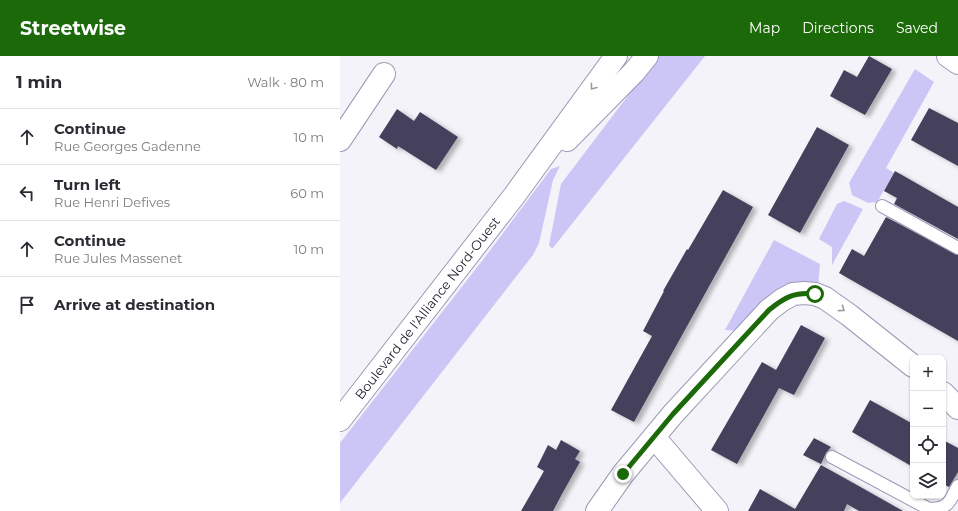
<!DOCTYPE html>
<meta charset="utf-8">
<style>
body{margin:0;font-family:Montserrat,sans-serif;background:#f2f2f3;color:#2b2b33}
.controls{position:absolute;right:12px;bottom:12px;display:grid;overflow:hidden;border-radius:8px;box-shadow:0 1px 3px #0004}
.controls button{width:36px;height:36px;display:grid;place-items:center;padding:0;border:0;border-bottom:1px solid #e1e1e2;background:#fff;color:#2b2b33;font:20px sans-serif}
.stop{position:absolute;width:12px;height:12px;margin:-9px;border:3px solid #1b6908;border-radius:50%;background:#fff}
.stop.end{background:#1b6908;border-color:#fff;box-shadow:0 1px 4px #0008}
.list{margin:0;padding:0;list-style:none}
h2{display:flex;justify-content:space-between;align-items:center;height:52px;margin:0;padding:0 16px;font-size:17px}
h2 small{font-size:13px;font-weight:400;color:#7c7c81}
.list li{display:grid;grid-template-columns:26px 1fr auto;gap:12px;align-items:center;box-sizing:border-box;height:56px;padding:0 16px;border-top:1px solid #e1e1e2}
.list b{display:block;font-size:15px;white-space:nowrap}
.list p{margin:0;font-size:13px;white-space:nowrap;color:#7c7c81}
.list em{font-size:13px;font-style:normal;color:#7c7c81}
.icon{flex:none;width:22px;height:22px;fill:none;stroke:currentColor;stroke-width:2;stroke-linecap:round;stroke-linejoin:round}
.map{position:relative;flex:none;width:618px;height:455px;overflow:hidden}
header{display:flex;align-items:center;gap:24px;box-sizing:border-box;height:56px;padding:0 20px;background:#1b6908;color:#fff}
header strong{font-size:19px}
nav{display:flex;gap:22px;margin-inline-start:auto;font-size:14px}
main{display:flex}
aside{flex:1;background:#fff}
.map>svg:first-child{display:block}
.green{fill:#ccc6f7}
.building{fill:#45415b;filter:url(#shadow)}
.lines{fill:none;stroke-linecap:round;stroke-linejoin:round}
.service-casing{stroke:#9d99b7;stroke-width:14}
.minor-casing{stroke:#9d99b7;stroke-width:24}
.tertiary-casing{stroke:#9d99b7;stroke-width:24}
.secondary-casing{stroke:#9d99b7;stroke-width:24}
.service{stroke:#fff;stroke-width:12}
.minor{stroke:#fff;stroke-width:22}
.tertiary{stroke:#fff;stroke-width:22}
.secondary{stroke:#fff;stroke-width:22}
.oneway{stroke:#9c9ca0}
.route{stroke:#1b6908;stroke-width:5}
.labels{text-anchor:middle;stroke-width:4;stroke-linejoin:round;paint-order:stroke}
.street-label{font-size:13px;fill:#23222d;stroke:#f3f3f9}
</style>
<header>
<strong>Streetwise</strong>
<nav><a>Map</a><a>Directions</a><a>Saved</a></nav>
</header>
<main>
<aside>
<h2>1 min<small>Walk · 80 m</small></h2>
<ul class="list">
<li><svg class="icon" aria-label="ahead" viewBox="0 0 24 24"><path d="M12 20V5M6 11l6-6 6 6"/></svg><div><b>Continue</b><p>Rue Georges Gadenne</p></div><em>10 m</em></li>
<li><svg class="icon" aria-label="left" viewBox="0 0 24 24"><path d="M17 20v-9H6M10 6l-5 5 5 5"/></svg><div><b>Turn left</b><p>Rue Henri Defives</p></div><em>60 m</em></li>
<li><svg class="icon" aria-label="ahead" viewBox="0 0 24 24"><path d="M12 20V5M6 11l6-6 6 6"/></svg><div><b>Continue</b><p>Rue Jules Massenet</p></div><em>10 m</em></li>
<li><svg class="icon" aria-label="arrive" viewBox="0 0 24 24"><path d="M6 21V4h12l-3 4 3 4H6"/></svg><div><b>Arrive at destination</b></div></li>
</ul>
</aside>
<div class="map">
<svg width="618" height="455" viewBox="0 0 618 455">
<defs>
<filter id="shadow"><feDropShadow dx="4.5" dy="2.5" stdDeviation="2" flood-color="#0004"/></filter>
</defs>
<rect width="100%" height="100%" fill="#f3f3f9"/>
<g class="green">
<path d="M 318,0 L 365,0 L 212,193 L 209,189 L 221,128 Z"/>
<path d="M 575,13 L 594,26 L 546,112 L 554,117 L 537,146 L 528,147 L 512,139 L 509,127 Z"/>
<path d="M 220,110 L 213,124 L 199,187 L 193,199 L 0,447 L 0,387 L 145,201 L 211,113 Z"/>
<path d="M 504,145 L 523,153 L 492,209 L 492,191 L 479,183 L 497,148 Z"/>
<path d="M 434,184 L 480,208 L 478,231 L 401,275 L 385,274 Z"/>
</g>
<g class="building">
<path d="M 529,0 L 552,13 L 525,59 L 490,40 L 504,14 L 517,21 Z"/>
<path d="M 589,52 L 618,67 L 618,110 L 571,84 Z"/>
<path d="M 57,53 L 74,65 L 80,56 L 118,81 L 96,114 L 58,90 L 57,93 L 39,81 Z"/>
<path d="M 477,71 L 509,89 L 460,177 L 428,159 Z"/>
<path d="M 555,115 L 618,151 L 618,183 L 554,148 L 557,142 L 544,135 Z"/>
<path d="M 383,134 L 413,151 L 294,366 L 271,354 L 312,280 L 303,275 L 324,235 L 323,235 L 347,193 L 348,194 Z"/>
<path d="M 546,161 L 618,199 L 618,285 L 499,217 L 512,193 L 524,200 Z"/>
<path d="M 461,269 L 485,282 L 454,339 L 439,332 L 397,408 L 371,394 L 422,306 L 436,314 Z"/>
<path d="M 530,344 L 573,368 L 573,411 L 512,376 Z"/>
<path d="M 474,382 L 491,391 L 486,397 L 481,408 L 463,399 Z"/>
<path d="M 221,384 L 240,395 L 235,403 L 240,406 L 222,438 L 213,455 L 181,455 L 204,415 L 197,411 L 208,389 L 216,394 Z"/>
<path d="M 603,384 L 618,392 L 618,416 L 609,431 L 603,428 Z"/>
<path d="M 481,409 L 517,429 L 563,455 L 519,455 L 507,448 L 504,455 L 408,455 L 420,433 L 455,453 Z"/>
</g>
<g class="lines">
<g class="service-casing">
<g id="service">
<path d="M 542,150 L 618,192"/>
<path d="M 492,401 L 589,453 C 609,453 609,446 618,430"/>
</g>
</g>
<g class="minor-casing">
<g id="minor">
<path d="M 0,84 L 44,18"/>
<path d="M 603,337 L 618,352"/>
<path d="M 314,381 L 377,455"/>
<path d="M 257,455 L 283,418 L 333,358 L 429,254 L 442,244 L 453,238 L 464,237 L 475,238 L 485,242 L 509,259 L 573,310"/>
</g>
</g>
<g class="tertiary-casing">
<g id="tertiary">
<path d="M 227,84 L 294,16 L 307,0"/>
<path id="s1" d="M 0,364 L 174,140 L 276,0"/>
</g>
</g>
<g class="secondary-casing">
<path id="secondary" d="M 608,0 L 618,7"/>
</g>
<use href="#service" class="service"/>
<use href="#minor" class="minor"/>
<use href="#tertiary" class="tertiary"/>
<use href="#secondary" class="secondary"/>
</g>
<defs><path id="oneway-chevron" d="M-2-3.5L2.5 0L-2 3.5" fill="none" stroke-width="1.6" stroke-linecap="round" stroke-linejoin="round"/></defs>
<g class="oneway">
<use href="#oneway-chevron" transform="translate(253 31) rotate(127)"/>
<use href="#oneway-chevron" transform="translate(502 253) rotate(36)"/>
</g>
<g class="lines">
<path class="route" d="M 283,418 L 333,358 L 429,254 C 445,241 454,236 475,238"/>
</g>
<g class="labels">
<g class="street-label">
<text dy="5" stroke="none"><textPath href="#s1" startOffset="142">Boulevard de l'Alliance Nord-Ouest</textPath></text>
</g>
</g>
</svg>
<div class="controls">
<button>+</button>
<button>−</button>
<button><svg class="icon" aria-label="locate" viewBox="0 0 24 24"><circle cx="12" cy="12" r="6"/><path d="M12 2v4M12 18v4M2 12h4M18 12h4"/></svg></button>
<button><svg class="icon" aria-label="layers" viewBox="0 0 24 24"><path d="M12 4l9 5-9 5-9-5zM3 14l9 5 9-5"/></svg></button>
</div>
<div class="stop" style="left:475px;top:238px"></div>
<div class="stop end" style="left:283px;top:418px"></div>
</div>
</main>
